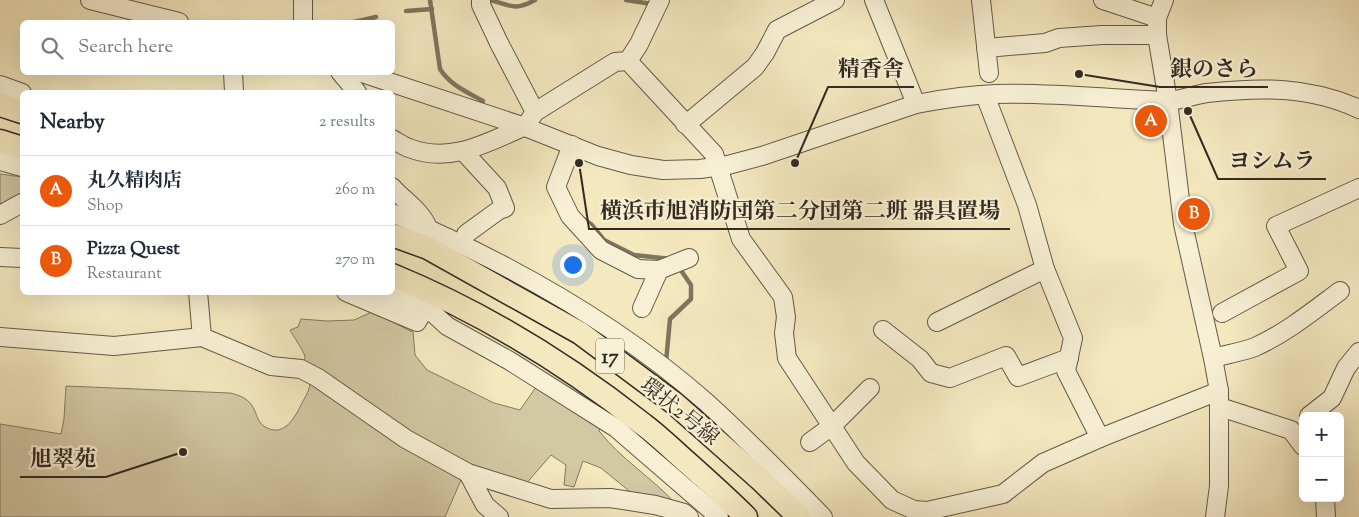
<!DOCTYPE html>
<meta charset="utf-8">
<style>
body{margin:0;font-family:"Sorts Mill Goudy","Noto Serif JP",serif;background:#f6f6f7;color:#1f2937}
.controls{position:absolute;right:15px;bottom:15px;display:grid;overflow:hidden;border-radius:8px;box-shadow:0 5px 20px #0002}
.controls button{width:45px;height:45px;display:grid;place-items:center;padding:0;border:0;border-bottom:1px solid #e0e1e3;background:#fff;color:#1f2937;font:25px sans-serif}
.you{position:absolute;left:572px;top:264px;width:18px;height:18px;margin:-12px;border:4px solid #fff;border-radius:50%;background:#1a73e8;box-shadow:0 0 0 8px #1a73e833}
.badge{display:grid;place-items:center;width:32px;height:32px;border-radius:50%;background:#ea580c;color:#fff;font-size:16px;font-weight:700}
.pin{position:absolute;translate:-50% -50%;border:2px solid #fff;box-shadow:0 1px 5px #0006}
.list{margin:0;padding:0;list-style:none}
h2{display:flex;justify-content:space-between;align-items:center;height:65px;margin:0;padding:0 20px;font-size:21px}
h2 small{font-size:16px;font-weight:400;color:#747a83}
.list li{display:grid;grid-template-columns:32px 1fr auto;gap:15px;align-items:center;box-sizing:border-box;height:70px;padding:0 20px;border-top:1px solid #e0e1e3}
.list b{display:block;font-size:19px;white-space:nowrap}
.list p{margin:0;font-size:16px;white-space:nowrap;color:#747a83}
.list em{font-size:16px;font-style:normal;color:#747a83}
.icon{flex:none;width:28px;height:28px;fill:none;stroke:currentColor;stroke-width:2;stroke-linecap:round;stroke-linejoin:round}
.map{position:relative;flex:none;width:1359px;height:517px;overflow:hidden}
.search{position:absolute;background:#fff;box-shadow:0 5px 20px #0002;left:20px;top:20px;width:375px;height:55px;display:flex;align-items:center;gap:12px;box-sizing:border-box;padding:0 18px;border-radius:8px;color:#747a83;font-size:19px}
.panel{position:absolute;background:#fff;box-shadow:0 5px 20px #0002;left:20px;top:90px;width:375px;height:205px;border-radius:8px}
.map>svg:first-child{display:block}
.green{fill:#d3c8a4;stroke:#837962}
.lines{fill:none;stroke-linecap:round;stroke-linejoin:round}
.stream{stroke:#7f755f;stroke-width:4.5}
.minor-casing{stroke:#635a48;stroke-width:20}
.major-casing{stroke:#332a21;stroke-width:25}
.minor{stroke:#f8f0d5;stroke-width:18}
.major{stroke:#f4e8bf;stroke-width:22}
.labels{text-anchor:middle;stroke-width:4.5;stroke-linejoin:round;paint-order:stroke}
.shield{fill:#f8f0d5;stroke:#6e6557;stroke-width:1}
.shield-label{font-size:20px;font-weight:bold;fill:#332a21}
.street-label{font-size:21px;fill:#332a21;stroke:#f8f0d5}
.leader{fill:none;stroke:#332a21;stroke-width:2}
.callout-dot{fill:#332a21;stroke:#f8f0d5;stroke-width:2}
.callout-label{font-size:22px;text-anchor:middle;font-weight:bold;fill:#332a21;stroke:#f8f0d5;stroke-width:4.5;stroke-linejoin:round;paint-order:stroke}
</style>
<div class="map">
<svg width="1359" height="517" viewBox="0 0 1359 517">
<rect width="100%" height="100%" fill="#f4e8bf"/>
<filter id="stains"><feTurbulence type="fractalNoise" baseFrequency=".004" numOctaves="4"/><feColorMatrix values="0 0 0 0 .2 0 0 0 0 .09 0 0 0 0 .02 0 0 0 .5 -.17"/></filter>
<radialGradient id="worn" r=".72"><stop offset=".6" stop-color="#630" stop-opacity="0"/><stop offset="1" stop-color="#630" stop-opacity=".3"/></radialGradient>
<g class="green">
<path d="M 0,174 L 22,177 L 22,192 L 0,205 Z"/>
<path d="M 372,312 L 413,332 L 415,355 L 427,370 L 494,403 L 520,410 L 539,383 L 602,422 L 599,431 C 621,459 651,477 675,503 L 639,499 L 601,468 L 583,461 L 574,487 L 564,485 L 566,465 L 551,455 L 517,494 L 461,480 L 445,517 L 0,517 L 0,424 L 61,434 L 64,419 L 66,386 L 230,393 C 263,400 250,420 267,428 C 286,437 296,415 303,401 C 306,396 310,389 310,383 C 310,377 304,371 304,365 C 303,362 305,360 305,357 C 304,351 293,336 290,330 L 298,327 L 301,319 L 327,321 L 354,320 Z"/>
</g>
<g class="lines">
<g class="stream">
<path d="M 430,0 L 440,69 C 450,85 467,92 483,101"/>
<path d="M 491,0 C 511,6 515,11 535,0"/>
<path d="M 626,0 L 652,4"/>
<path d="M 406,11 L 432,9"/>
<path d="M 354,22 L 376,17"/>
<path d="M 582,218 L 591,224 L 604,240 L 634,255 L 671,259"/>
<path d="M 666,362 L 670,319 L 691,299 L 691,285 L 678,266"/>
</g>
<g class="minor-casing">
<g id="minor">
<path d="M 90,0 L 179,22"/>
<path d="M 303,0 L 303,22"/>
<path d="M 481,0 L 481,5 L 499,43 L 535,112"/>
<path d="M 874,0 L 916,104"/>
<path d="M 981,0 L 989,73"/>
<path d="M 1103,0 L 1157,18"/>
<path d="M 1164,0 L 1157,18 L 1157,35 L 1168,101 L 1183,224 L 1213,358 L 1219,391 L 1219,486 L 1215,517"/>
<path d="M 986,48 L 1045,43 L 1059,38 L 1102,35 L 1157,35"/>
<path d="M 628,61 L 714,154 L 741,239 L 783,297 L 786,317 L 784,333 L 787,358 L 856,463 L 892,500 L 914,510 L 927,511 L 1003,494 L 1043,463 L 1100,438 L 1219,391"/>
<path d="M 233,72 L 234,92"/>
<path d="M 340,72 L 357,92"/>
<path d="M 359,72 L 525,127 L 598,156 L 631,165 L 663,170 L 700,169 L 728,165 L 762,156 L 916,104 C 942,99 969,95 995,94 C 1052,92 1109,99 1166,101 C 1179,101 1193,95 1207,93 C 1259,87 1310,86 1359,109"/>
<path d="M 0,85 L 22,93"/>
<path d="M 985,95 L 1027,205 L 1045,269 L 1073,338 L 1066,371 L 1100,438"/>
<path d="M 685,124 L 695,117 L 755,67 L 765,53 L 777,30 L 835,0"/>
<path d="M 525,127 L 535,112 L 615,62 L 628,61 L 639,44 L 660,0"/>
<path d="M 392,139 C 398,142 403,146 409,148 C 450,164 487,143 523,127"/>
<path d="M 572,145 L 556,187 L 570,216 L 601,250 L 638,269 L 659,270 L 689,258"/>
<path d="M 463,151 L 497,188 L 505,208 L 499,210 L 466,234"/>
<path d="M 0,161 L 22,167"/>
<path d="M 392,187 C 404,201 421,210 428,228"/>
<path d="M 392,213 C 505,261 614,321 706,402 C 747,439 785,478 823,517"/>
<path d="M 0,215 L 22,203"/>
<path d="M 0,257 L 22,258"/>
<path d="M 198,292 L 202,337"/>
<path d="M 346,292 L 417,322 L 429,300"/>
<path d="M 382,292 L 434,314 L 447,326 L 510,361 L 616,428 L 719,517"/>
<path d="M 642,308 L 659,270"/>
<path d="M 1222,313 L 1299,271 L 1276,226 L 1359,188"/>
<path d="M 937,322 L 1045,269"/>
<path d="M 883,330 L 920,359 L 931,373 L 950,378 L 1006,356 L 1018,377 L 1069,358"/>
<path d="M 0,337 L 114,346 L 202,337 L 271,366 L 301,369 L 318,378 L 406,439 L 468,473 L 551,499 L 610,498 L 655,505 L 684,513 L 689,517"/>
<path d="M 1213,358 C 1227,354 1242,352 1255,347 C 1286,333 1313,311 1340,291"/>
<path d="M 1220,407 L 1291,430 L 1303,446"/>
<path d="M 1309,416 L 1332,398 L 1346,368 L 1359,352"/>
<path d="M 810,442 L 832,426 L 870,388"/>
<path d="M 468,473 L 485,505 L 499,517"/>
<path d="M 1325,498 L 1326,517"/>
</g>
</g>
<g class="major-casing">
<g id="major">
<path d="M 0,105 L 22,112"/>
<path d="M 0,141 L 22,148"/>
<path d="M 392,235 L 428,248 L 580,333 L 674,403 L 762,481 L 799,517"/>
<path d="M 392,275 C 482,312 568,365 644,425 C 660,437 675,452 690,465 C 709,482 728,499 746,517"/>
</g>
</g>
<use href="#minor" class="minor"/>
<use href="#major" class="major"/>
</g>
<g class="labels">
<rect class="shield" x="596" y="338.5" width="28" height="35" rx="4"/>
<g class="shield-label">
<text x="610" y="363">17</text>
</g>
<g class="street-label">
<text transform="translate(680 411) rotate(39)" y="7">環状2号線</text>
</g>
</g>
<path class="leader" d="M1079 74L1160 87H1268M795 163L828 87H914M1188 111L1218 179H1326M579 163L589 229H1010M183 452L106 477H20"/>
<g class="callout-dot">
<circle cx="1079" cy="74" r="5"/>
<circle cx="795" cy="163" r="5"/>
<circle cx="1188" cy="111" r="5"/>
<circle cx="579" cy="163" r="5"/>
<circle cx="183" cy="452" r="5"/>
</g>
<g class="callout-label">
<text x="1214" y="76">銀のさら</text>
<text x="871" y="76">精香舎</text>
<text x="1272" y="168">ヨシムラ</text>
<text x="800" y="218">横浜市旭消防団第二分団第二班 器具置場</text>
<text x="63" y="466">旭翠苑</text>
</g>
<rect width="100%" height="100%" filter="url(#stains)"/>
<rect width="100%" height="100%" fill="url(#worn)"/>
</svg>
<div class="controls">
<button>+</button>
<button>−</button>
</div>
<div class="you"></div>
<div class="pin badge" style="left:1151px;top:121px">A</div>
<div class="pin badge" style="left:1194px;top:214px">B</div>
<div class="search"><svg class="icon" aria-label="search" viewBox="0 0 24 24"><circle cx="10" cy="10" r="6"/><path d="M15 15l6 6"/></svg>Search here</div>
<section class="panel">
<h2>Nearby<small>2 results</small></h2>
<ul class="list">
<li><span class="badge">A</span><div><b>丸久精肉店</b><p>Shop</p></div><em>260 m</em></li>
<li><span class="badge">B</span><div><b>Pizza Quest</b><p>Restaurant</p></div><em>270 m</em></li>
</ul>
</section>
</div>
